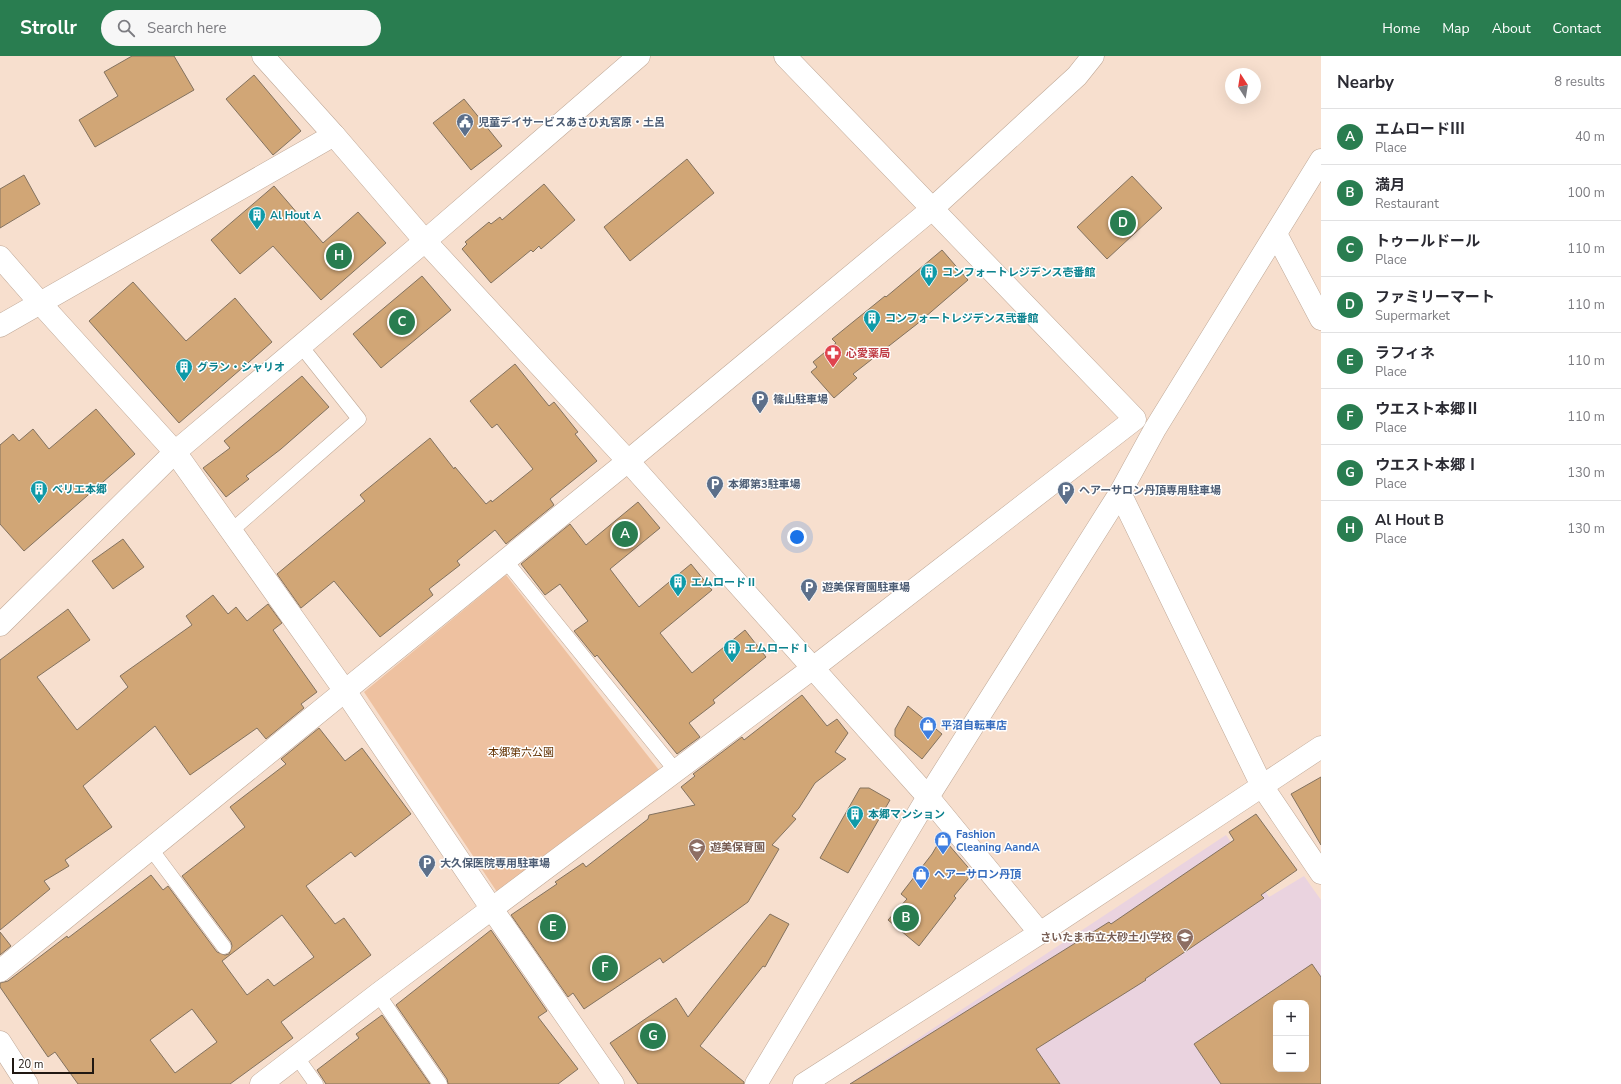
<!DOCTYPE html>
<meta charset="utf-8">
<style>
body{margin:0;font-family:"Nunito Sans","Noto Sans JP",sans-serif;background:#f7f7f7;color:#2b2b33}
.controls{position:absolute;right:12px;bottom:12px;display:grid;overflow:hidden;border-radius:8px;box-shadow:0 4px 16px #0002}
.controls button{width:36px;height:36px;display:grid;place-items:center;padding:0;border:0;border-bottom:1px solid #e1e1e2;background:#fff;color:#2b2b33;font:20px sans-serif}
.compass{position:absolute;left:1225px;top:12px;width:36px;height:36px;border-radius:50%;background:#fff;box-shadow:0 4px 16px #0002;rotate:348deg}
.scale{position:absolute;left:12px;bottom:10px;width:82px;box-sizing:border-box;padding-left:4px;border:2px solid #201812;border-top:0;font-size:11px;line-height:14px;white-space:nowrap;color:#201812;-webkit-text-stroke:3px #fff;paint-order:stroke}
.you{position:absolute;left:797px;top:481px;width:14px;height:14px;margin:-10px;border:3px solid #fff;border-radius:50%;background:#1a73e8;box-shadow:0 0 0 6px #1a73e833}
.badge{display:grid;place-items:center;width:26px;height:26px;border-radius:50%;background:#297d50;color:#fff;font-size:13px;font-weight:700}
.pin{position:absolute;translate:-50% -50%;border:2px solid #fff;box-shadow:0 1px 4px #0006}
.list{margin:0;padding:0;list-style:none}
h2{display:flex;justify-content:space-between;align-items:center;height:52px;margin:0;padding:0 16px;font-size:17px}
h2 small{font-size:13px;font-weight:400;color:#7c7c81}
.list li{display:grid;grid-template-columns:26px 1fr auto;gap:12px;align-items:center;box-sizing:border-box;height:56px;padding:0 16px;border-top:1px solid #e1e1e2}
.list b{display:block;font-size:15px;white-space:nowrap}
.list p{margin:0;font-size:13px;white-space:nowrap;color:#7c7c81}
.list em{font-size:13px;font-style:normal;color:#7c7c81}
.icon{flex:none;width:22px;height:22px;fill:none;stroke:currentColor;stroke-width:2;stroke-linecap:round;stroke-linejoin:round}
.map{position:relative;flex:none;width:1321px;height:1028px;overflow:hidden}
header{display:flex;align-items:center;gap:24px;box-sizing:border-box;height:56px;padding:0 20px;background:#297d50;color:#fff}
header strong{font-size:19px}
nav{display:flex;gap:22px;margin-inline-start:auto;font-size:14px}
.search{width:280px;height:36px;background:#f7f7f7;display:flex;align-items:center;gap:10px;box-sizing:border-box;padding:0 14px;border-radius:22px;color:#7c7c81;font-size:15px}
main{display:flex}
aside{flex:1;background:#fff}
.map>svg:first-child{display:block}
.education{fill:#ead3df;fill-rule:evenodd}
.green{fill:#eec1a0}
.building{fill:#d1a676;stroke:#83725f;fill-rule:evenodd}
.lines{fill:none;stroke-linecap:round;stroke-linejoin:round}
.service-casing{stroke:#bfa897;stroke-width:15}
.minor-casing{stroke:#bfa897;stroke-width:23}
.tertiary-casing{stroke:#bfa897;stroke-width:23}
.service{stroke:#fff;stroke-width:14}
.minor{stroke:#fff;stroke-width:22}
.tertiary{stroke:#fff;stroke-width:22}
.labels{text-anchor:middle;stroke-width:3;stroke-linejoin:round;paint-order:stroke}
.service-label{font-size:11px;font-weight:bold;fill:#4e5e75;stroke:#fff;text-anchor:start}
.culture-label{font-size:11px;font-weight:bold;fill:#0d838f;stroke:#fff;text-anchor:start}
.health-label{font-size:11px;font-weight:bold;fill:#be3a42;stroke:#fff;text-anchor:start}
.shop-label{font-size:11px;font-weight:bold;fill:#366cbe;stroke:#fff;text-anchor:start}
.park-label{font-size:11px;fill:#623100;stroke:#fff}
.education-label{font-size:11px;font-weight:bold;fill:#785e54;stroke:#fff;text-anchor:start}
</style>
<header>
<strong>Strollr</strong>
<div class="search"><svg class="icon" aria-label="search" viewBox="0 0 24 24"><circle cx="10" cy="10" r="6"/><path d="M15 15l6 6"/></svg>Search here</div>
<nav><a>Home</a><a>Map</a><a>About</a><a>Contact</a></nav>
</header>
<main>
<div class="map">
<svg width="1321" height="1028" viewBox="0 0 1321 1028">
<rect width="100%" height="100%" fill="#f7dfce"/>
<path class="education" d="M 1226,779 L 1269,841 L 1304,820 L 1321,844 L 1321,1028 L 849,1028 ZM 1276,947 L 1306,947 L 1306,1013 L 1276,1013 Z"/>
<path class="green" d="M 506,519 L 659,714 L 497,836 L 364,636 Z"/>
<g class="building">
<path d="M 132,0 L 174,0 L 194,34 L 95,91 L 79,64 L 118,40 L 104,16 Z"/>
<path d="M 254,19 L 301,75 L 273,99 L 226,43 Z"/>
<path d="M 464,43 L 502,90 L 471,114 L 433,67 Z"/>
<path d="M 687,103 L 714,137 L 630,205 L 604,171 Z"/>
<path d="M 24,119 L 40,148 L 0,172 L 0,133 Z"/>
<path d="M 1132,120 L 1162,152 L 1107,203 L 1077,171 Z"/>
<path d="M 544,128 L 575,164 L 541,193 L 539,190 L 533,196 L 531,194 L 491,227 L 462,193 L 467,188 L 465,186 L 489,166 L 491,168 L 500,161 L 502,164 Z"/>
<path d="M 274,130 L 323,187 L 358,156 L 386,187 L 321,244 L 273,190 L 240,218 L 211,184 Z"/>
<path d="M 942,194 L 968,224 L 917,268 L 853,318 L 857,322 L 834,342 L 811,316 L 817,311 L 813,306 L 836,287 L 832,283 L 885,240 L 886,241 Z"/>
<path d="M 422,220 L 451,254 L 381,312 L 353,278 Z"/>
<path d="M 133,226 L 186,285 L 235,242 L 272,286 L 179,367 L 89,265 Z"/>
<path d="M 515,308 L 549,350 L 554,346 L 578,376 L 575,378 L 597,405 L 550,443 L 554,449 L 506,488 L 495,474 L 457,505 L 460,509 L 429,533 L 433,539 L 380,581 L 334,525 L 301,552 L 277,518 L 365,445 L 360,439 L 430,382 L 454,413 L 455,411 L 486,448 L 491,444 L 492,446 L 533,413 L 497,368 L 492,372 L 470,345 Z"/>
<path d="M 302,320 L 329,351 L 281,393 L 246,420 L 249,423 L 226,441 L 203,412 L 230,392 L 224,385 Z"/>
<path d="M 96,353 L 135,398 L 24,495 L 0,468 L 0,389 L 13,378 L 19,385 L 33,373 L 49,393 Z"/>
<path d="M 638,446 L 660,472 L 610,513 L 639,551 L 691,508 L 712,534 L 660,577 L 692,617 L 745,574 L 766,601 L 713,644 L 715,647 L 689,667 L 700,681 L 677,698 L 597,599 L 595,601 L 574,575 L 588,565 L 560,528 L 545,539 L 521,508 L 570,468 L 586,489 Z"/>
<path d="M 123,483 L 144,511 L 113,533 L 92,505 Z"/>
<path d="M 213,539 L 228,558 L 236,551 L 247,565 L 268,548 L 282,567 L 273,574 L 317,636 L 301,648 L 304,652 L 266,683 L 257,672 L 190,719 L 155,670 L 83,730 L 112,771 L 65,804 L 69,810 L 44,825 L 50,833 L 0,874 L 0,604 L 68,553 L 90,584 L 37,621 L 77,674 L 128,631 L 120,620 L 192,569 L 186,560 Z"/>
<path d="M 802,639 L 827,670 L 837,663 L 848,677 L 835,696 L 846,703 L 815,727 L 799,752 L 792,760 L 796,763 L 772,789 L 779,793 L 748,846 L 663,907 L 660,902 L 584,953 L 573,937 L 568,941 L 511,859 L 557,828 L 555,826 L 583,807 L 586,811 L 648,763 L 649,759 L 695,749 L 681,731 L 695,720 L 693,718 L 742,681 L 744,684 Z"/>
<path d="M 908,650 L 942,678 L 922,703 L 895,680 L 895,673 Z"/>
<path d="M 319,672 L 345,705 L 362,692 L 411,758 L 355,801 L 351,796 L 306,830 L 335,868 L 344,862 L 371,899 L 281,966 L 293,982 L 230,1028 L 78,1028 L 55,996 L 48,1001 L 0,931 L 0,927 L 8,925 L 67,880 L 68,882 L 151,819 L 163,834 L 168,830 L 217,896 L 225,899 L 229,898 L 232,890 L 231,886 L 182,820 L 245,771 L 230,751 L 286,708 L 281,703 ZM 282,859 L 314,901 L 274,930 L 268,923 L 247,939 L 222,905 ZM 192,953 L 217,986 L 175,1017 L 150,984 Z"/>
<path d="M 1321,721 L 1321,789 L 1291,738 Z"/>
<path d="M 860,732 L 869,732 L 890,744 L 848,817 L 820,802 Z"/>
<path d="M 1256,758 L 1297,814 L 1261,839 L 1264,842 L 1145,923 L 1146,924 L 1036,993 L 1060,1028 L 850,1028 L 1109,866 L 1111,868 L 1234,784 L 1229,776 Z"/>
<path d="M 942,781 L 973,817 L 954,840 L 956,842 L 919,890 L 888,864 L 907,843 L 901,838 L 932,798 Z"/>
<path d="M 770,858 L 789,868 L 765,911 L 763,910 L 700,990 L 744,1026 L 744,1028 L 638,1028 L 610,987 L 676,942 L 688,961 Z"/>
<path d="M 491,874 L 547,955 L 538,961 L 578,1013 L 558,1028 L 448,1028 L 447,1023 L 396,949 Z"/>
<path d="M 0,876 L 11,890 L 0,899 Z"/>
<path d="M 1312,908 L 1321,921 L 1321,1028 L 1221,1028 L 1194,988 ZM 1276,947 L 1306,947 L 1306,1013 L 1276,1013 Z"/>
<path d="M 382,959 L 430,1028 L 326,1028 L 317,1014 L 359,982 L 356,978 Z"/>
</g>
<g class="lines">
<g class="service-casing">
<g id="service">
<path d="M 231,475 L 359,363 L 301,290"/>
<path d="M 505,504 L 676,715"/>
<path d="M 151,793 L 224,891"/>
<path d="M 378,938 L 440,1028"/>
<path d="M 296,1000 L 316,1028"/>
</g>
</g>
<g class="minor-casing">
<g id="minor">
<path d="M 263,0 L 334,79 L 425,185 L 628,405 L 928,741 L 1040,877"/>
<path d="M 1276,178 L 1321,263"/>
<path d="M 0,201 L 41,248 L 175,396 L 345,635 L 492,853 L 613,1028"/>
<path d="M 0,270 L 334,79"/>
<path d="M 1120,437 L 1262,730 L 1321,691"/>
<path d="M 0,915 L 628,405 L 932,153 L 1077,20 L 1093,0"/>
<path d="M 261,1028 L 378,938 L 813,612 L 1135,363 L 785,0"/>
</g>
</g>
<g class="tertiary-casing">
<g id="tertiary">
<path d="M 0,569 L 175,396 L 425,185 L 639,0"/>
<path d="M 0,986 L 27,1028"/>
<path d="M 756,1028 L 928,741 L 1120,437 L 1155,373 L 1321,104"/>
<path d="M 804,1028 L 1040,877 L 1262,730 L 1321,817"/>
</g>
</g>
<use href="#service" class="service"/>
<use href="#minor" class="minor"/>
<use href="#tertiary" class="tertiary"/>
</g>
<defs>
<g id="civic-pin" transform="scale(0.9)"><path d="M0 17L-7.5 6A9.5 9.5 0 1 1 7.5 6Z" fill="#5c6f8a" stroke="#fff"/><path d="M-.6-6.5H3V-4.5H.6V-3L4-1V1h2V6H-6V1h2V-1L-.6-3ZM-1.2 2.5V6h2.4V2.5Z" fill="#fff"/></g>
<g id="building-pin" transform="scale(0.9)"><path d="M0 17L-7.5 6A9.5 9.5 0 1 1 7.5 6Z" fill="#0f9aa8" stroke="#fff"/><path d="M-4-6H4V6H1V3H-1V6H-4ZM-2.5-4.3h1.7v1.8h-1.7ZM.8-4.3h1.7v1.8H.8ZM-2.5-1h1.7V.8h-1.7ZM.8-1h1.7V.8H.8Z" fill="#fff"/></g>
<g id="pharmacy-pin" transform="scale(0.9)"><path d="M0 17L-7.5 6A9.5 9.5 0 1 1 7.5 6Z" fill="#e0444e" stroke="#fff"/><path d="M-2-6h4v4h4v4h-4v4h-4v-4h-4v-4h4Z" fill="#fff"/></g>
<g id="parking-pin" transform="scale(0.9)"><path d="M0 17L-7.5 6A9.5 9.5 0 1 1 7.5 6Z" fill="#5c6f8a" stroke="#fff"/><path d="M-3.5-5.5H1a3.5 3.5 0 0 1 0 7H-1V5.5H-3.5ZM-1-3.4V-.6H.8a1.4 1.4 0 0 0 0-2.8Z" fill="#fff"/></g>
<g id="shop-pin" transform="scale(0.9)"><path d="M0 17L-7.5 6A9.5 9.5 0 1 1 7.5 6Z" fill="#3f7fe0" stroke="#fff"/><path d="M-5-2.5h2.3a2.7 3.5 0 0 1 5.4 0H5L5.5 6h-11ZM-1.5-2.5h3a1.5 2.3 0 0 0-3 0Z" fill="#fff"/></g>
<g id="school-pin" transform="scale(0.9)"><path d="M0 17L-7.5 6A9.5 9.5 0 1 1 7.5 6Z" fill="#8d6e63" stroke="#fff"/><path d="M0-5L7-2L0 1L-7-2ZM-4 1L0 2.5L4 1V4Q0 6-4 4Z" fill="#fff"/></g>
</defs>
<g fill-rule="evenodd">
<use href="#civic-pin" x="465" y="66"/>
<use href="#building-pin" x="257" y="159"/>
<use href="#building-pin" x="929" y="216"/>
<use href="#building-pin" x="872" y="262"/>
<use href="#pharmacy-pin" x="833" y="297"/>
<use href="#building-pin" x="184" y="311"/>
<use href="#parking-pin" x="760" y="343"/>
<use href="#parking-pin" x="715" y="428"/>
<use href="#building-pin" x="39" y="433"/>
<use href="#parking-pin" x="1066" y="434"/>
<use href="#building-pin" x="678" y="526"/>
<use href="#parking-pin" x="809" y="531"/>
<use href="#building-pin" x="732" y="592"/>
<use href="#shop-pin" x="928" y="669"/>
<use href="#building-pin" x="855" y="758"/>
<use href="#shop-pin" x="943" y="784"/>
<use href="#school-pin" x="697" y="791"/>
<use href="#parking-pin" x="427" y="807"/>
<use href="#shop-pin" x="921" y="818"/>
<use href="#school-pin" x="1185" y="881"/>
</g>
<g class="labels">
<g class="service-label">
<text x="478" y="70">児童デイサービスあさひ丸宮原・土呂</text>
<text x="773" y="347">篠山駐車場</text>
<text x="728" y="432">本郷第3駐車場</text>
<text x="1079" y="438">ヘアーサロン丹頂専用駐車場</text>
<text x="822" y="535">遊美保育園駐車場</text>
<text x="440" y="811">大久保医院専用駐車場</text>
</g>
<g class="culture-label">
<text x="270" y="163">Al Hout A</text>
<text x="942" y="220">コンフォートレジデンス壱番館</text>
<text x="885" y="266">コンフォートレジデンス弐番館</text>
<text x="197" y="315">グラン・シャリオ</text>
<text x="52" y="437">ベリエ本郷</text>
<text x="691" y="530">エムロードⅡ</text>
<text x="745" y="596">エムロードⅠ</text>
<text x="868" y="762">本郷マンション</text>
</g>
<g class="health-label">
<text x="846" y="301">心愛薬局</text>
</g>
<g class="shop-label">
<text x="941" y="673">平沼自転車店</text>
<text x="956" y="782">Fashion<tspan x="956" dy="13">Cleaning AandA</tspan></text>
<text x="934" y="822">ヘアーサロン丹頂</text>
</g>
<g class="park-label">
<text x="521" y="700">本郷第六公園</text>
</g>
<g class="education-label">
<text x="710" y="795">遊美保育園</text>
<text x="1172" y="885" text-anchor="end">さいたま市立大砂土小学校</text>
</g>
</g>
</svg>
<div class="controls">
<button>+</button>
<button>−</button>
</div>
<svg class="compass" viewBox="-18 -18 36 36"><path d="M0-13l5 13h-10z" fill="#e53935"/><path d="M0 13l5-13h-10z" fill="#7c7c81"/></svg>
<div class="scale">20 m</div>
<div class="you"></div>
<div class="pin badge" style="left:625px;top:478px">A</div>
<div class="pin badge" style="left:906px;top:862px">B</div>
<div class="pin badge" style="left:402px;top:266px">C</div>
<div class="pin badge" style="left:1123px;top:167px">D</div>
<div class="pin badge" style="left:553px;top:871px">E</div>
<div class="pin badge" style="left:605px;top:912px">F</div>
<div class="pin badge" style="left:653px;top:980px">G</div>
<div class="pin badge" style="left:339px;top:200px">H</div>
</div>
<aside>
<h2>Nearby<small>8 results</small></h2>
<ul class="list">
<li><span class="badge">A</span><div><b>エムロードⅢ</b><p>Place</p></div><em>40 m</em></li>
<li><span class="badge">B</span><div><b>満月</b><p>Restaurant</p></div><em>100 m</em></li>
<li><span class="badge">C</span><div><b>トゥールドール</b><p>Place</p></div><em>110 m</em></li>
<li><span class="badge">D</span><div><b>ファミリーマート</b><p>Supermarket</p></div><em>110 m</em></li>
<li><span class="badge">E</span><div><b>ラフィネ</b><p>Place</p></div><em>110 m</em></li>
<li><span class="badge">F</span><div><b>ウエスト本郷Ⅱ</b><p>Place</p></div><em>110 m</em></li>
<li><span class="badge">G</span><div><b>ウエスト本郷Ⅰ</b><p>Place</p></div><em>130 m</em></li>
<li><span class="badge">H</span><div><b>Al Hout B</b><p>Place</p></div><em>130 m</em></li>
</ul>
</aside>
</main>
